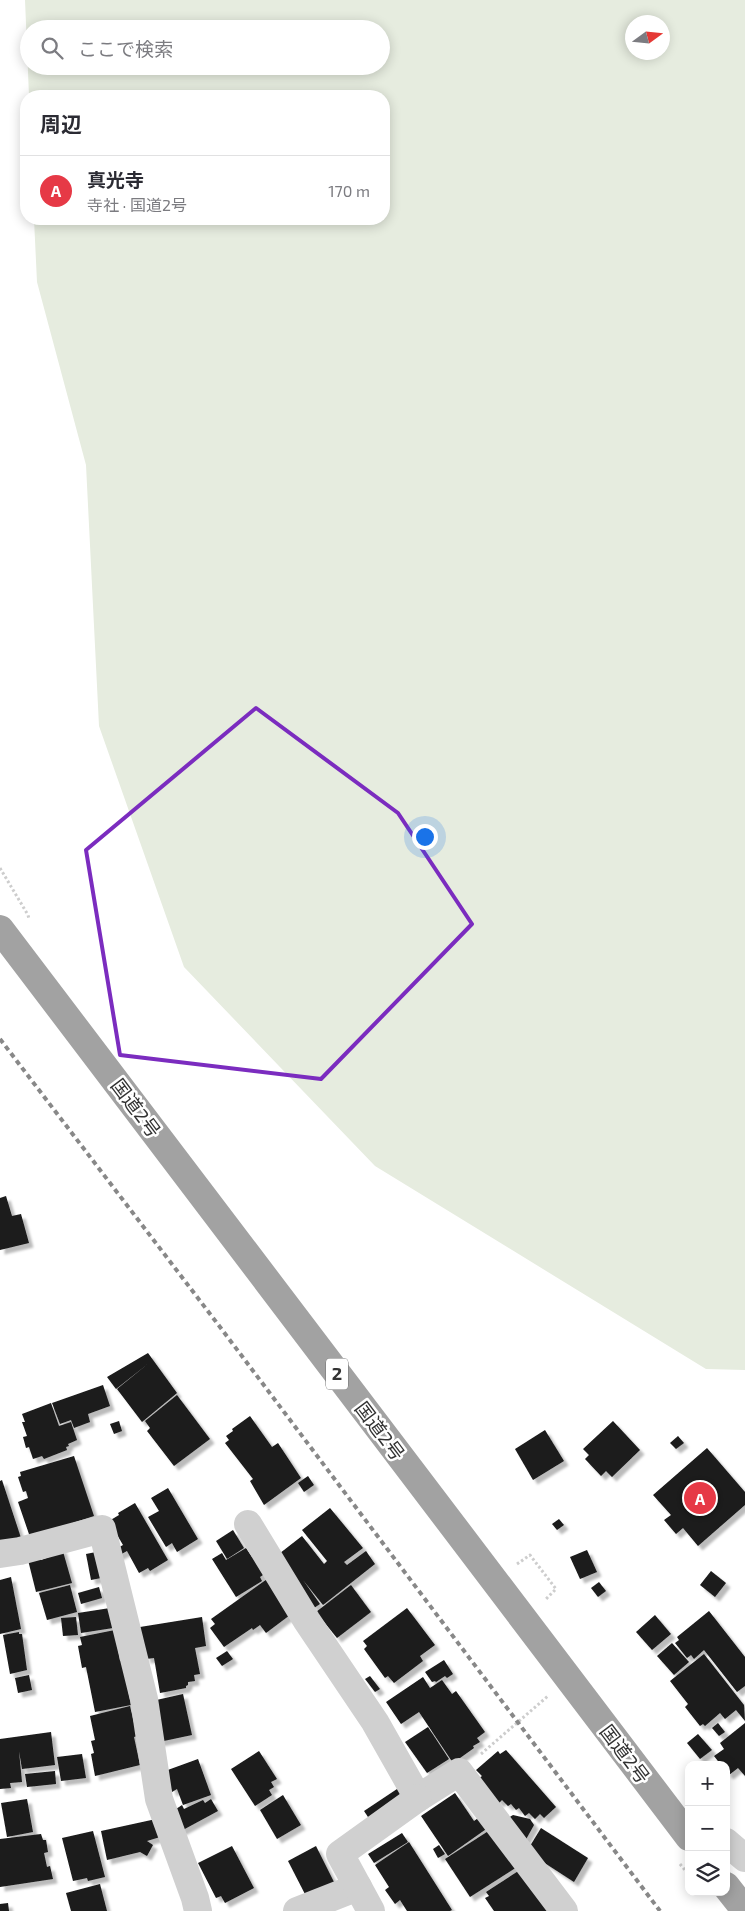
<!DOCTYPE html>
<html lang="ja">
<meta charset="utf-8">
<style>
body{margin:0;font-family:"Exo 2","Noto Sans JP",sans-serif;background:#f7f7f7;color:#2b2b33}
.controls{position:absolute;right:15px;bottom:15px;display:grid;overflow:hidden;border-radius:10px;box-shadow:0 2px 12px #0003}
.controls button{width:45px;height:45px;display:grid;place-items:center;padding:0;border:0;border-bottom:1px solid #e1e1e2;background:#fff;color:#2b2b33;font:25px sans-serif}
.compass{position:absolute;left:625px;top:15px;width:45px;height:45px;border-radius:50%;background:#fff;box-shadow:0 2px 12px #0003;rotate:75deg}
.you{position:absolute;left:424px;top:836px;width:18px;height:18px;margin:-12px;border:4px solid #fff;border-radius:50%;background:#1a73e8;box-shadow:0 0 0 8px #1a73e833}
.badge{display:grid;place-items:center;width:32px;height:32px;border-radius:50%;background:#e63946;color:#fff;font-size:16px;font-weight:700}
.pin{position:absolute;translate:-50% -50%;border:2px solid #fff;box-shadow:0 1px 5px #0006}
.list{margin:0;padding:0;list-style:none}
h2{display:flex;justify-content:space-between;align-items:center;height:65px;margin:0;padding:0 20px;font-size:21px}
h2 small{font-size:16px;font-weight:400;color:#7c7c81}
.list li{display:grid;grid-template-columns:32px 1fr auto;gap:15px;align-items:center;box-sizing:border-box;height:70px;padding:0 20px;border-top:1px solid #e1e1e2}
.list b{display:block;font-size:19px;white-space:nowrap}
.list p{margin:0;font-size:16px;white-space:nowrap;color:#7c7c81}
.list em{font-size:16px;font-style:normal;color:#7c7c81}
.icon{flex:none;width:28px;height:28px;fill:none;stroke:currentColor;stroke-width:2;stroke-linecap:round;stroke-linejoin:round}
.map{position:relative;flex:none;width:745px;height:1911px;overflow:hidden}
.search{position:absolute;background:#fff;box-shadow:0 2px 12px #0003;left:20px;top:20px;width:370px;height:55px;display:flex;align-items:center;gap:12px;box-sizing:border-box;padding:0 18px;border-radius:28px;color:#7c7c81;font-size:19px}
.panel{position:absolute;background:#fff;box-shadow:0 2px 12px #0003;left:20px;top:90px;width:370px;height:135px;border-radius:20px}
.map>svg:first-child{display:block}
.green{fill:#e6ecdf;fill-rule:evenodd}
.building{fill:#1a1a1a;filter:url(#shadow)}
.lines{fill:none;stroke-linecap:round;stroke-linejoin:round}
.path{stroke:#cdcdcd;stroke-width:3;stroke-dasharray:2.5 2.5;stroke-linecap:butt}
.minor{stroke:#d0d0d0;stroke-width:28}
.trunk{stroke:#a2a2a2;stroke-width:28}
.rail{stroke:#888;stroke-width:4;stroke-dasharray:5 4;stroke-linecap:butt}
.marked{fill:none;stroke:#7b2cbf;stroke-width:4;stroke-linejoin:round}
.labels{text-anchor:middle;stroke-width:5;stroke-linejoin:round;paint-order:stroke}
.shield{fill:#fff;stroke:#707070;stroke-width:1}
.shield-label{font-size:18px;font-weight:bold;fill:#333}
.street-label{font-size:19px;fill:#333;stroke:#fff}
</style>
<div class="map">
<svg width="745" height="1911" viewBox="0 0 745 1911">
<defs>
<filter id="shadow"><feDropShadow dx="4.5" dy="4.5" stdDeviation="1" flood-color="#0004"/></filter>
</defs>
<rect width="100%" height="100%" fill="#fff"/>
<path class="green" d="M 25,0 L 745,0 L 745,1370 L 706,1369 L 375,1166 L 184,967 L 99,726 L 86,465 L 37,282 L 34,219 L 384,219 L 384,96 L 29,96 ZM 632,22 L 662,22 L 662,52 L 632,52 ZM 29,29 L 381,29 L 381,66 L 29,66 Z"/>
<g class="building">
<path d="M 6,1196 L 12,1216 L 21,1214 L 29,1243 L 0,1250 L 0,1198 Z"/>
<path d="M 148,1353 L 177,1393 L 142,1422 L 117,1389 L 149,1363 L 116,1389 L 107,1377 Z"/>
<path d="M 103,1385 L 110,1406 L 88,1414 L 90,1422 L 74,1428 L 71,1420 L 60,1424 L 52,1403 Z"/>
<path d="M 177,1395 L 210,1439 L 174,1466 L 147,1431 L 150,1428 L 145,1421 Z"/>
<path d="M 51,1403 L 59,1426 L 71,1422 L 77,1440 L 68,1444 L 69,1446 L 66,1447 L 67,1450 L 44,1459 L 42,1456 L 33,1459 L 29,1447 L 26,1448 L 23,1437 L 27,1436 L 22,1422 L 25,1422 L 22,1414 Z"/>
<path d="M 250,1416 L 272,1447 L 278,1443 L 301,1478 L 264,1505 L 250,1481 L 253,1479 L 225,1443 L 229,1440 L 226,1436 L 233,1431 L 232,1429 Z"/>
<path d="M 119,1421 L 122,1431 L 114,1434 L 110,1424 Z"/>
<path d="M 613,1421 L 640,1450 L 612,1477 L 606,1471 L 601,1476 L 585,1459 L 589,1455 L 583,1449 Z"/>
<path d="M 545,1430 L 564,1461 L 533,1480 L 515,1449 Z"/>
<path d="M 678,1436 L 684,1443 L 676,1449 L 670,1443 Z"/>
<path d="M 707,1448 L 745,1492 L 745,1505 L 698,1546 L 683,1528 L 676,1534 L 664,1520 L 671,1515 L 653,1495 Z"/>
<path d="M 74,1456 L 94,1516 L 30,1537 L 18,1502 L 28,1498 L 26,1491 L 23,1492 L 18,1477 L 21,1476 L 20,1472 Z"/>
<path d="M 308,1476 L 314,1485 L 304,1492 L 298,1483 Z"/>
<path d="M 2,1480 L 21,1538 L 0,1544 L 0,1481 Z"/>
<path d="M 168,1488 L 198,1539 L 177,1552 L 172,1543 L 166,1547 L 148,1517 L 159,1511 L 151,1498 Z"/>
<path d="M 135,1503 L 168,1560 L 150,1571 L 148,1568 L 139,1573 L 127,1551 L 118,1556 L 114,1550 L 123,1545 L 109,1521 L 119,1515 L 118,1513 Z"/>
<path d="M 330,1508 L 363,1548 L 344,1562 L 347,1565 L 366,1551 L 375,1564 L 323,1605 L 303,1580 L 320,1604 L 314,1608 L 275,1557 L 302,1536 L 324,1564 L 327,1561 L 302,1530 Z"/>
<path d="M 559,1519 L 564,1525 L 557,1530 L 552,1524 Z"/>
<path d="M 233,1530 L 244,1548 L 227,1559 L 216,1541 Z"/>
<path d="M 62,1548 L 72,1583 L 36,1592 L 28,1560 L 40,1557 L 41,1560 L 49,1557 L 48,1552 Z"/>
<path d="M 246,1548 L 252,1557 L 255,1556 L 266,1573 L 260,1577 L 262,1581 L 236,1597 L 212,1559 L 222,1553 L 226,1560 Z"/>
<path d="M 587,1550 L 597,1572 L 580,1579 L 570,1557 Z"/>
<path d="M 96,1552 L 101,1578 L 91,1580 L 86,1554 Z"/>
<path d="M 711,1571 L 726,1583 L 715,1597 L 700,1585 Z"/>
<path d="M 11,1577 L 21,1629 L 0,1634 L 0,1580 Z"/>
<path d="M 270,1577 L 294,1612 L 266,1633 L 260,1625 L 253,1630 L 252,1628 L 224,1647 L 210,1628 L 215,1624 L 211,1619 Z"/>
<path d="M 599,1582 L 606,1591 L 598,1597 L 591,1588 Z"/>
<path d="M 70,1585 L 77,1612 L 47,1620 L 39,1593 Z"/>
<path d="M 351,1585 L 371,1612 L 337,1638 L 316,1612 Z"/>
<path d="M 99,1587 L 102,1598 L 81,1604 L 78,1593 Z"/>
<path d="M 110,1608 L 113,1628 L 81,1633 L 78,1613 Z"/>
<path d="M 407,1608 L 435,1645 L 420,1656 L 423,1661 L 394,1683 L 388,1676 L 385,1678 L 364,1649 L 367,1646 L 363,1641 Z"/>
<path d="M 709,1611 L 745,1657 L 745,1686 L 737,1692 L 704,1650 L 694,1659 L 691,1655 L 687,1658 L 675,1643 L 679,1640 L 677,1637 Z"/>
<path d="M 655,1615 L 671,1634 L 652,1650 L 636,1632 Z"/>
<path d="M 76,1617 L 78,1635 L 63,1636 L 61,1618 Z"/>
<path d="M 202,1617 L 206,1646 L 195,1648 L 200,1674 L 194,1675 L 195,1681 L 188,1682 L 188,1685 L 186,1686 L 186,1688 L 160,1693 L 154,1658 L 146,1659 L 140,1627 Z"/>
<path d="M 115,1630 L 120,1661 L 122,1660 L 131,1705 L 95,1712 L 86,1667 L 82,1668 L 78,1646 L 82,1645 L 80,1637 Z"/>
<path d="M 19,1632 L 19,1634 L 22,1634 L 27,1670 L 10,1674 L 3,1635 Z"/>
<path d="M 672,1643 L 689,1662 L 674,1675 L 657,1656 Z"/>
<path d="M 227,1651 L 233,1659 L 222,1666 L 216,1658 Z"/>
<path d="M 704,1654 L 744,1705 L 745,1721 L 736,1710 L 725,1719 L 720,1713 L 705,1726 L 703,1724 L 700,1726 L 685,1707 L 688,1704 L 670,1681 Z"/>
<path d="M 444,1660 L 453,1674 L 447,1678 L 445,1676 L 436,1682 L 435,1681 L 432,1682 L 425,1672 Z"/>
<path d="M 29,1675 L 32,1690 L 18,1693 L 15,1678 Z"/>
<path d="M 370,1676 L 380,1689 L 375,1692 L 365,1679 Z"/>
<path d="M 423,1677 L 430,1688 L 442,1680 L 452,1694 L 456,1691 L 485,1732 L 477,1738 L 480,1742 L 473,1746 L 474,1748 L 453,1763 L 419,1712 L 401,1724 L 386,1702 Z"/>
<path d="M 183,1694 L 192,1735 L 159,1742 L 152,1701 Z"/>
<path d="M 130,1706 L 137,1736 L 134,1737 L 140,1765 L 95,1776 L 91,1754 L 94,1753 L 91,1741 L 95,1740 L 90,1716 Z"/>
<path d="M 718,1723 L 725,1732 L 719,1736 L 712,1728 Z"/>
<path d="M 745,1723 L 745,1776 L 738,1768 L 729,1775 L 726,1772 L 726,1765 L 721,1765 L 714,1756 L 724,1749 L 720,1743 Z"/>
<path d="M 428,1727 L 449,1759 L 427,1773 L 405,1742 Z"/>
<path d="M 51,1732 L 55,1765 L 22,1769 L 19,1751 L 22,1782 L 10,1783 L 11,1788 L 0,1789 L 0,1739 Z"/>
<path d="M 698,1734 L 712,1750 L 700,1759 L 687,1743 Z"/>
<path d="M 506,1750 L 556,1807 L 544,1818 L 540,1814 L 535,1819 L 529,1813 L 525,1816 L 519,1808 L 516,1810 L 511,1804 L 508,1806 L 502,1800 L 499,1803 L 478,1779 L 482,1776 L 476,1770 L 498,1751 L 500,1754 Z"/>
<path d="M 259,1751 L 277,1779 L 271,1782 L 274,1787 L 269,1790 L 272,1795 L 255,1806 L 231,1769 Z"/>
<path d="M 82,1754 L 86,1778 L 61,1781 L 57,1757 Z"/>
<path d="M 198,1759 L 211,1795 L 183,1805 L 177,1789 L 172,1792 L 165,1771 Z"/>
<path d="M 55,1771 L 56,1784 L 27,1787 L 25,1774 Z"/>
<path d="M 400,1787 L 406,1796 L 370,1820 L 364,1811 Z"/>
<path d="M 455,1793 L 474,1821 L 481,1816 L 489,1827 L 448,1856 L 421,1816 Z"/>
<path d="M 283,1795 L 301,1825 L 277,1839 L 260,1810 Z"/>
<path d="M 27,1799 L 33,1832 L 7,1837 L 1,1803 Z"/>
<path d="M 211,1799 L 218,1811 L 181,1831 L 173,1811 L 182,1805 L 184,1809 L 203,1800 L 205,1803 Z"/>
<path d="M 513,1815 L 530,1819 L 534,1825 L 524,1843 L 505,1820 Z"/>
<path d="M 156,1819 L 160,1837 L 147,1841 L 153,1845 L 147,1856 L 140,1852 L 107,1860 L 101,1831 Z"/>
<path d="M 541,1828 L 588,1858 L 574,1882 L 540,1860 L 530,1846 Z"/>
<path d="M 490,1830 L 517,1867 L 470,1897 L 445,1859 Z"/>
<path d="M 93,1831 L 105,1877 L 88,1881 L 87,1878 L 73,1881 L 62,1838 Z"/>
<path d="M 402,1833 L 408,1842 L 374,1863 L 368,1854 Z"/>
<path d="M 41,1834 L 43,1840 L 46,1840 L 48,1852 L 44,1853 L 47,1867 L 50,1866 L 53,1879 L 0,1887 L 0,1839 Z"/>
<path d="M 409,1842 L 452,1910 L 450,1911 L 407,1911 L 400,1900 L 395,1904 L 385,1890 L 389,1887 L 375,1865 Z"/>
<path d="M 439,1845 L 445,1854 L 438,1858 L 433,1849 Z"/>
<path d="M 232,1846 L 254,1888 L 225,1903 L 221,1896 L 216,1898 L 198,1863 Z"/>
<path d="M 316,1846 L 335,1884 L 307,1898 L 288,1861 Z"/>
<path d="M 523,1868 L 554,1911 L 494,1911 L 485,1898 L 489,1896 L 486,1892 Z"/>
<path d="M 100,1884 L 107,1911 L 71,1911 L 66,1893 Z"/>
<path d="M 8,1903 L 9,1911 L 0,1911 L 0,1904 Z"/>
</g>
<g class="lines">
<g class="path">
<path d="M 0,868 L 28,915 L 29,919"/>
<path d="M 517,1564 L 530,1555 L 556,1589 L 545,1600"/>
<path d="M 481,1754 L 548,1696"/>
<path d="M 680,1864 L 689,1875"/>
</g>
<g class="minor">
<path d="M 248,1524 L 307,1621 L 375,1722 L 418,1798 L 459,1772 L 564,1911"/>
<path d="M 0,1554 L 20,1551 L 102,1529 L 144,1699 L 159,1799 L 195,1898 L 198,1911"/>
<path d="M 726,1842 L 745,1858"/>
<path d="M 297,1911 L 358,1887"/>
<path d="M 371,1911 L 340,1854 L 418,1798"/>
</g>
<g class="trunk">
<path d="M 0,929 L 689,1837"/>
<path d="M 726,1886 L 745,1910"/>
</g>
<path class="rail" d="M 0,1039 L 220,1327 L 660,1911"/>
</g>
<path class="marked" d="M 256,708 L 398,813 L 472,924 L 321,1079 L 120,1055 L 86,850 Z"/>
<g class="labels">
<rect class="shield" x="326" y="1358.5" width="22" height="31" rx="4"/>
<g class="shield-label">
<text x="337" y="1380">2</text>
</g>
<g class="street-label">
<text transform="translate(136 1108) rotate(53)" y="7">国道2号</text>
<text transform="translate(380 1431) rotate(53)" y="7">国道2号</text>
<text transform="translate(625 1754) rotate(53)" y="7">国道2号</text>
</g>
</g>
</svg>
<div class="controls">
<button>+</button>
<button>−</button>
<button><svg class="icon" aria-label="layers" viewBox="0 0 24 24"><path d="M12 4l9 5-9 5-9-5zM3 14l9 5 9-5"/></svg></button>
</div>
<svg class="compass" viewBox="-18 -18 36 36"><path d="M0-13l5 13h-10z" fill="#e53935"/><path d="M0 13l5-13h-10z" fill="#7c7c81"/></svg>
<div class="you"></div>
<div class="pin badge" style="left:700px;top:1498px">A</div>
<div class="search"><svg class="icon" aria-label="search" viewBox="0 0 24 24"><circle cx="10" cy="10" r="6"/><path d="M15 15l6 6"/></svg>ここで検索</div>
<section class="panel">
<h2>周辺<small></small></h2>
<ul class="list">
<li><span class="badge">A</span><div><b>真光寺</b><p>寺社 · 国道2号</p></div><em>170 m</em></li>
</ul>
</section>
</div>
